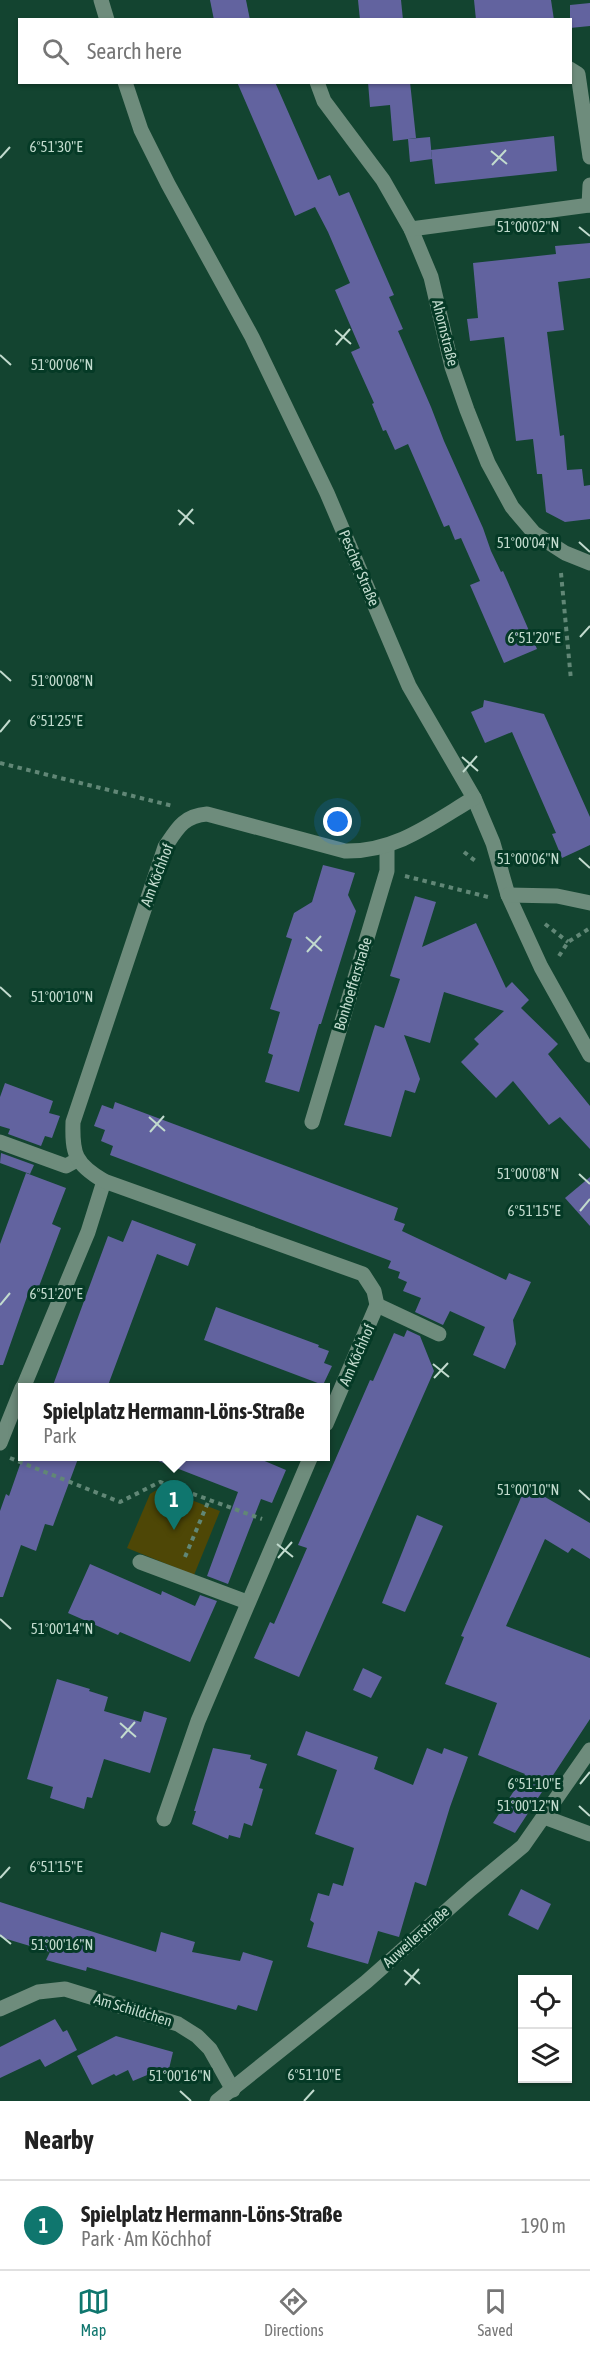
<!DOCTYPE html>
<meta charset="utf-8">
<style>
body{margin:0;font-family:"Asap Condensed",sans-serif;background:#f6f6f6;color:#222}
.controls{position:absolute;right:18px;bottom:18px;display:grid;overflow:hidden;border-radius:0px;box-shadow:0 2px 4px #0004}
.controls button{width:54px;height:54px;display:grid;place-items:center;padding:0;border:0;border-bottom:2px solid #e0e0e0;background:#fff;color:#222;font:30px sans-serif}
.you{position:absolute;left:338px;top:822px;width:21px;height:21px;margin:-15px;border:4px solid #fff;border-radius:50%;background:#1a73e8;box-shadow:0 0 0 9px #1a73e833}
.badge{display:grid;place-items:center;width:39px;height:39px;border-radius:50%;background:#0f766e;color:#fff;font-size:20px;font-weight:700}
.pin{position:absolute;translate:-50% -50px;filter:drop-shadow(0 2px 3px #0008)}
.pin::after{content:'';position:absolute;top:32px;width:21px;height:18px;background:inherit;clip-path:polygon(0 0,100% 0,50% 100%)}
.popup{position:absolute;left:18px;top:1383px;width:312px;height:78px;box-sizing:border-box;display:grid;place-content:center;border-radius:0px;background:#fff;filter:drop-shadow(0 2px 4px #0005);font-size:20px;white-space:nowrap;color:#767676}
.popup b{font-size:22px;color:#222}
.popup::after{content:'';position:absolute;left:50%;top:100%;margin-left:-12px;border:12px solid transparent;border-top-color:#fff}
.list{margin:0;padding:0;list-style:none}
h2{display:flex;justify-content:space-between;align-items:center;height:78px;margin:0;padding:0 24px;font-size:26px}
h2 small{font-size:20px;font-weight:400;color:#767676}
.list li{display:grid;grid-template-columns:39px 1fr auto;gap:18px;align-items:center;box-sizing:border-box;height:90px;padding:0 24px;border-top:2px solid #e0e0e0}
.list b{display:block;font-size:22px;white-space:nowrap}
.list p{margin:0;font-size:20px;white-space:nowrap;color:#767676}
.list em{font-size:20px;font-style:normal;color:#767676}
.icon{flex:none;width:33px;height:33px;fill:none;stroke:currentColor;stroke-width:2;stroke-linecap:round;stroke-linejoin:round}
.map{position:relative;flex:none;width:590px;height:2101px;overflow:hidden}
.search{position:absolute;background:#fff;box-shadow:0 2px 4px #0004;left:18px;right:18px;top:18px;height:66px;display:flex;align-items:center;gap:15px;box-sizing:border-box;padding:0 21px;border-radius:0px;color:#767676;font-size:22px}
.sheet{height:168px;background:#fff}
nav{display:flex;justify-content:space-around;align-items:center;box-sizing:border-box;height:84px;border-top:2px solid #e0e0e0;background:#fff;font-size:16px;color:#767676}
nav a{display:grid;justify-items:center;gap:3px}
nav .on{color:#0f766e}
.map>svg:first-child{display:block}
.green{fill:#4e4706}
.building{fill:#62639f}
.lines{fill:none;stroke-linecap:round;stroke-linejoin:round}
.path{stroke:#618776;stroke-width:4;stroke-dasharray:4.5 4.5;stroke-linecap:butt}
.minor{stroke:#6e8c7c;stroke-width:15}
.ticks{fill:none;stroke:#c2dbce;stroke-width:2}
.labels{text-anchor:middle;stroke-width:6;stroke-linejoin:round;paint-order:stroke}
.street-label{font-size:15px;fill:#c2dbce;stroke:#053a26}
.ticks-label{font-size:15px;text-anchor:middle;fill:#c2dbce;stroke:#053a26;stroke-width:6;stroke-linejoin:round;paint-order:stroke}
</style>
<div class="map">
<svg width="590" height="2101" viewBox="0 0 590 2101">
<rect width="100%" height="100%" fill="#134430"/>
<path class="green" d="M 160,1488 L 220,1511 L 194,1575 L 127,1548 L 150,1494 Z"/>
<g class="building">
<path d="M 210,0 L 246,0 L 250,20 L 214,20 Z"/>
<path d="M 358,0 L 401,0 L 403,20 L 360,20 Z"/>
<path d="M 474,0 L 551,0 L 554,20 L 476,20 Z"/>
<path d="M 590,3 L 590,26 L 570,28 L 570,5 Z"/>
<path d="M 237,82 L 275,82 L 318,180 L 330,175 L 339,196 L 349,192 L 394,295 L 389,297 L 403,329 L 398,331 L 431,407 L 444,441 L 483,528 L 491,551 L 501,572 L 503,571 L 537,649 L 504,663 L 470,585 L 480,581 L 461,538 L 455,540 L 449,525 L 444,527 L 408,444 L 395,450 L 386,430 L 383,431 L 372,404 L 374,403 L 351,352 L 360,348 L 335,290 L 350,283 L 328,232 L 315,207 L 295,216 Z"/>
<path d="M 368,82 L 410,82 L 416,138 L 393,141 L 390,105 L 370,107 Z"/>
<path d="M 554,136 L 557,171 L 435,184 L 431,150 Z"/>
<path d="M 430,137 L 432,159 L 410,162 L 408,139 Z"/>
<path d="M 590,243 L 590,278 L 558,282 L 564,330 L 547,332 L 560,436 L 564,435 L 567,470 L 582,469 L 584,486 L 590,485 L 590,519 L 565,522 L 546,512 L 542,474 L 537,474 L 533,439 L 516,441 L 504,337 L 470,341 L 467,319 L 478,318 L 473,263 L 556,254 L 555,246 Z"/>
<path d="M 484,700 L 544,714 L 590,817 L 590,845 L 562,858 L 552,834 L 556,833 L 512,732 L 485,743 L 471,712 L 483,707 Z"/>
<path d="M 323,865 L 355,873 L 348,895 L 356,911 L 321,1024 L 319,1024 L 299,1092 L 265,1082 L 273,1055 L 268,1053 L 280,1012 L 270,1009 L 292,939 L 286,937 L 294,913 L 312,902 Z"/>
<path d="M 415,896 L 436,902 L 422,947 L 476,923 L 506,988 L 512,982 L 529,1000 L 521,1008 L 558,1044 L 548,1054 L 590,1106 L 590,1149 L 560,1117 L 549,1125 L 513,1081 L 496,1098 L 461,1062 L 479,1044 L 474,1039 L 504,1011 L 444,992 L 430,1043 L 404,1035 L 420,1079 L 415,1093 L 405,1090 L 391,1137 L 344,1125 L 375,1025 L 384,1028 L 400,979 L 390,976 Z"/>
<path d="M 5,1083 L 53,1101 L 49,1113 L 60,1116 L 52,1138 L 45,1136 L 41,1146 L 8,1134 L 10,1129 L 0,1126 L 0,1097 Z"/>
<path d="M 115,1102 L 398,1208 L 394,1220 L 405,1224 L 402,1231 L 506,1280 L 509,1273 L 531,1282 L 513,1320 L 516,1344 L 505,1369 L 473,1355 L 485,1327 L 450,1311 L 443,1325 L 415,1312 L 421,1298 L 403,1291 L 407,1282 L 398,1278 L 400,1272 L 388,1268 L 391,1261 L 110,1155 L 113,1146 L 101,1141 L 105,1130 L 94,1126 L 102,1105 L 113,1109 Z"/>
<path d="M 1,1153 L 34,1165 L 30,1174 L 0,1163 Z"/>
<path d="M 26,1173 L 66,1188 L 52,1224 L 61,1228 L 35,1297 L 28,1294 L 3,1365 L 0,1365 L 0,1244 Z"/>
<path d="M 590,1177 L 590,1226 L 565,1198 Z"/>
<path d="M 132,1220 L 196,1244 L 188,1266 L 157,1254 L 107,1388 L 52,1388 L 108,1236 L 123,1242 Z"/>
<path d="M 216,1307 L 319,1345 L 318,1347 L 329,1351 L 324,1363 L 332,1366 L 323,1385 L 204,1340 Z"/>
<path d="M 407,1330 L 420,1336 L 434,1371 L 299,1677 L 254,1658 L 270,1622 L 274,1624 L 307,1548 L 298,1545 L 370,1380 L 373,1381 L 394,1333 L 404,1337 Z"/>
<path d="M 23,1456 L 79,1456 L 53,1526 L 45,1524 L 36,1551 L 21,1545 L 3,1597 L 0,1597 L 0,1511 L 6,1494 L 9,1496 Z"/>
<path d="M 153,1456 L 253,1456 L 286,1470 L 272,1503 L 261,1499 L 228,1584 L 207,1576 L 238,1492 L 153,1459 Z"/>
<path d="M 526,1486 L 590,1523 L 590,1559 L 572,1548 L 568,1553 L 545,1539 L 506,1626 L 590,1658 L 590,1719 L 515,1833 L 493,1823 L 525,1774 L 478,1755 L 497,1703 L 445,1684 L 464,1637 L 461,1636 Z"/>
<path d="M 417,1515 L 443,1526 L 405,1612 L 382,1603 Z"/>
<path d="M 90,1564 L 161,1595 L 162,1591 L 195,1606 L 200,1595 L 217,1601 L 190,1662 L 120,1632 L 118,1635 L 68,1613 Z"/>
<path d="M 363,1668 L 382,1677 L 371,1698 L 353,1690 Z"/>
<path d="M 57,1679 L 90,1689 L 89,1691 L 108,1697 L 104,1711 L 141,1722 L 144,1711 L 167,1718 L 150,1773 L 104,1759 L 92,1798 L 87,1797 L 84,1809 L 50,1798 L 53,1787 L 27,1779 Z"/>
<path d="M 306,1731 L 378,1757 L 374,1769 L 413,1785 L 427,1748 L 442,1754 L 444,1748 L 468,1757 L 450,1807 L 426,1886 L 415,1882 L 399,1937 L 378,1931 L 368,1964 L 307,1947 L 314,1923 L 310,1920 L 318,1893 L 329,1896 L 333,1883 L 343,1886 L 354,1848 L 315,1834 L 337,1770 L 297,1755 Z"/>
<path d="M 213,1748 L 251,1755 L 250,1759 L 267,1764 L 259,1788 L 263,1789 L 252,1826 L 244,1823 L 240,1838 L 229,1835 L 228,1839 L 192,1824 L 196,1811 L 194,1811 Z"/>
<path d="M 521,1889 L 551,1904 L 538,1930 L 508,1915 Z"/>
<path d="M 0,1902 L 156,1952 L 161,1932 L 195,1942 L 192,1952 L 240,1961 L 243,1952 L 273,1961 L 257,2011 L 238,2005 L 236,2010 L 87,1967 L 86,1971 L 46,1960 L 50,1952 L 0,1937 Z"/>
<path d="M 55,2019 L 63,2032 L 67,2030 L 77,2050 L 45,2067 L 40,2059 L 0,2078 L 0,2047 Z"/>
<path d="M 116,2036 L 173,2052 L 168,2073 L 159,2070 L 133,2081 L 128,2070 L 116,2076 L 114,2074 L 92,2085 L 77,2056 Z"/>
</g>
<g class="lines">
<g class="path">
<path d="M 561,573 L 571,680"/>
<path d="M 0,763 L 173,806"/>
<path d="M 464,852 L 478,863"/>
<path d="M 405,876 L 488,897"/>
<path d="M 545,924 L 568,942"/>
<path d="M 559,956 L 568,942 L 590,928"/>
<path d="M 10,1458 L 120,1502 L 160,1482 L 262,1519"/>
<path d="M 185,1557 L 209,1500"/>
</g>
<g class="minor">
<path d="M 101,0 L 107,20"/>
<path d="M 570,69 L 578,74 L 590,157"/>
<path d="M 125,82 L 141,130 L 168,184 L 252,337 L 327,493 L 409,686 L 474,798 L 493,843 L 508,895 L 541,967 L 590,1055"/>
<path d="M 317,82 L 324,101 L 383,180 L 411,229 L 431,277 L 452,367 L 467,410 L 488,463 L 512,507 L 534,533 L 565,553 L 590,563"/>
<path d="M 589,205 L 590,185"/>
<path d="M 411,229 L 590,205"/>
<path d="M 508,895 L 557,896 L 590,903"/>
<path d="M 312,1122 L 387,871 L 387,846"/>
<path d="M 0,1142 L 66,1166 L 77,1160"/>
<path d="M 377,1305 L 439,1334"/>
<path d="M 23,1388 L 88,1232 L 104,1181"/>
<path d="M 326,1424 L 377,1305 L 374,1291 L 363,1274 L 104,1181 C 75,1164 72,1154 73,1122 L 165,847 C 177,829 183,816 207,814 L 345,851 C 396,852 432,823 474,798"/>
<path d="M 0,1443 L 22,1388"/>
<path d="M 140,1562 L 247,1602"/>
<path d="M 544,1817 L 590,1834"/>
<path d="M 164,1819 L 198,1721 L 311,1456"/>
<path d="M 0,2009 L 38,1992 L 65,1989 L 178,2024 L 197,2036 L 210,2049 L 233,2090"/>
<path d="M 217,2101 L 366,1982 L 471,1889 L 523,1846 L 590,1750"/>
</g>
</g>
<path class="ticks" d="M 491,151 L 507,164M 0,158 L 10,147M 492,165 L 506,150M 579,227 L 590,236M 335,330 L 351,344M 336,345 L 350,329M 0,355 L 11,365M 178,510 L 194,524M 179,525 L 193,509M 579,542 L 590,552M 580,637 L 590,626M 0,671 L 11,681M 0,732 L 10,720M 462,757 L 478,771M 463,772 L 477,756M 579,858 L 590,868M 306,937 L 322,951M 307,952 L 321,936M 0,987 L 11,997M 149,1117 L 165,1131M 150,1132 L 164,1116M 579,1174 L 590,1184M 580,1211 L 590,1199M 0,1305 L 10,1293M 433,1364 L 449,1377M 434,1378 L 448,1363M 579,1490 L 590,1500M 277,1544 L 293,1557M 278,1558 L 292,1542M 0,1619 L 11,1629M 120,1723 L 136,1737M 121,1738 L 135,1722M 580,1784 L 590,1772M 579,1806 L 590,1816M 0,1878 L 10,1867M 0,1935 L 11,1944M 404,1970 L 420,1984M 405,1985 L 419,1969M 180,2091 L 191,2101M 304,2101 L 314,2090"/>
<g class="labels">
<g class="street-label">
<text transform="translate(445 333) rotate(76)" y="5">Ahornstraße</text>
<text transform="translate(359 568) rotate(67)" y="5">Pescher Straße</text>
<text transform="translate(157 875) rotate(-69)" y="5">Am Köchhof</text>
<text transform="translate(353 984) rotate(-73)" y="5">Bonhoefferstraße</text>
<text transform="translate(357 1355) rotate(-66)" y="5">Am Köchhof</text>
<text transform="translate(416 1937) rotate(-42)" y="5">Auweilerstraße</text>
<text transform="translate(133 2010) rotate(17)" y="5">Am Schildchen</text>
</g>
</g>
<g class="ticks-label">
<text x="56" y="152">6°51'30"E</text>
<text x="528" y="232">51°00'02"N</text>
<text x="62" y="370">51°00'06"N</text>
<text x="528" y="548">51°00'04"N</text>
<text x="534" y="643">6°51'20"E</text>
<text x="62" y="686">51°00'08"N</text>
<text x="56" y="726">6°51'25"E</text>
<text x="528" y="864">51°00'06"N</text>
<text x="62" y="1002">51°00'10"N</text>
<text x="528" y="1179">51°00'08"N</text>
<text x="534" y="1216">6°51'15"E</text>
<text x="56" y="1299">6°51'20"E</text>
<text x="528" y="1495">51°00'10"N</text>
<text x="62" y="1634">51°00'14"N</text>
<text x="534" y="1789">6°51'10"E</text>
<text x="528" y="1811">51°00'12"N</text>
<text x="56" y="1872">6°51'15"E</text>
<text x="62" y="1950">51°00'16"N</text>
<text x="314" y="2080">6°51'10"E</text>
<text x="180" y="2081">51°00'16"N</text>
</g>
</svg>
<div class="controls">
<button><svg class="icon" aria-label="locate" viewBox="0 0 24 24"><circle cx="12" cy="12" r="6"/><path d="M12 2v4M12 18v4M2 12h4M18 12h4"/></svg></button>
<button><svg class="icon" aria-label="layers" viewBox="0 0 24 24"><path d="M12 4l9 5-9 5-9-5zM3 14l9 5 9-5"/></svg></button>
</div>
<div class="you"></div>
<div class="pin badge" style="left:174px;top:1530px">1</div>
<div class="popup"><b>Spielplatz Hermann-Löns-Straße</b>Park</div>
<div class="search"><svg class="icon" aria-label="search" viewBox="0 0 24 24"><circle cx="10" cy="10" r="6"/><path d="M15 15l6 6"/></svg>Search here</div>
</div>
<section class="sheet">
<h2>Nearby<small></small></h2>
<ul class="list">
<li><span class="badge">1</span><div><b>Spielplatz Hermann-Löns-Straße</b><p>Park · Am Köchhof</p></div><em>190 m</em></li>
</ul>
</section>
<nav>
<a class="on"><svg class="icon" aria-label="map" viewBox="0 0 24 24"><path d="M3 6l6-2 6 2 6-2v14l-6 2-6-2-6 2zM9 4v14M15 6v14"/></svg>Map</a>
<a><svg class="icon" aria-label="directions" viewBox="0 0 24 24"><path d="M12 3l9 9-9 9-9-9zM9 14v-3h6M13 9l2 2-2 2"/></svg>Directions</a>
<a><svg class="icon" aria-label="saved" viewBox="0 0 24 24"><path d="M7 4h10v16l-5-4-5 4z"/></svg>Saved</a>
</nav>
